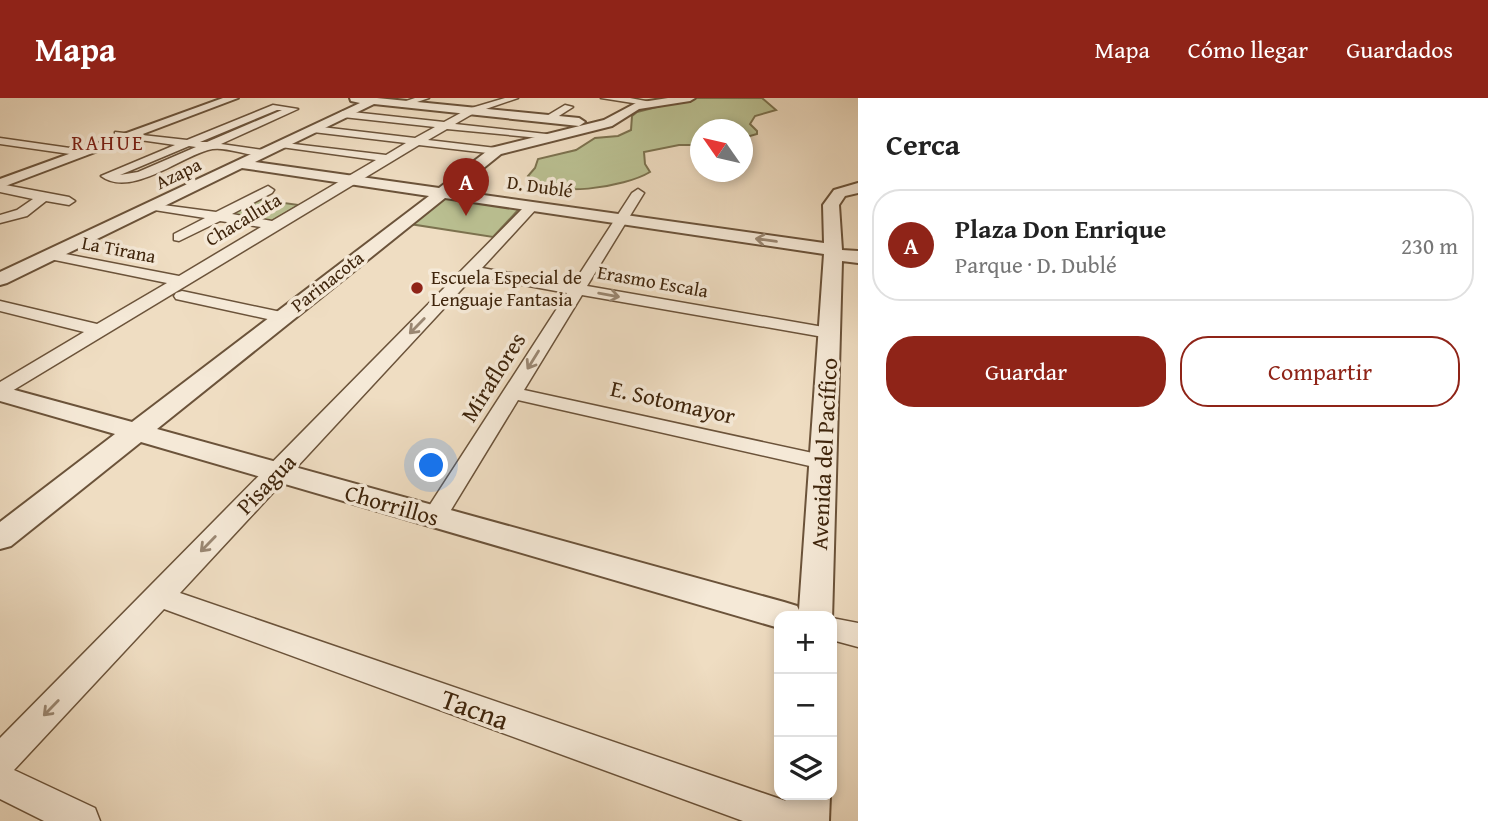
<!DOCTYPE html>
<html lang="es">
<meta charset="utf-8">
<style>
body{margin:0;font-family:"Gentium Book Plus",serif;background:#f6f6f6;color:#222}
.controls{position:absolute;right:21px;bottom:21px;display:grid;overflow:hidden;border-radius:14px;box-shadow:0 4px 10px #0003}
.controls button{width:63px;height:63px;display:grid;place-items:center;padding:0;border:0;border-bottom:2px solid #e0e0e0;background:#fff;color:#222;font:35px sans-serif}
.compass{position:absolute;left:690px;top:21px;width:63px;height:63px;border-radius:50%;background:#fff;box-shadow:0 4px 10px #0003;rotate:304deg}
.you{position:absolute;left:432px;top:368px;width:24px;height:24px;margin:-18px;border:5px solid #fff;border-radius:50%;background:#1a73e8;box-shadow:0 0 0 10px #1a73e833}
.badge{display:grid;place-items:center;width:46px;height:46px;border-radius:50%;background:#8f2418;color:#fff;font-size:23px;font-weight:700}
.pin{position:absolute;translate:-50% -58px;filter:drop-shadow(0 2px 4px #0008)}
.pin::after{content:'';position:absolute;top:37px;width:24px;height:21px;background:inherit;clip-path:polygon(0 0,100% 0,50% 100%)}
.list{margin:0;padding:0;list-style:none}
h2{display:flex;justify-content:space-between;align-items:center;height:91px;margin:0;padding:0 28px;font-size:30px}
h2 small{font-size:23px;font-weight:400;color:#767676}
.list li{display:grid;grid-template-columns:46px 1fr auto;gap:21px;align-items:center;box-sizing:border-box;height:112px;margin:0 14px 14px;padding:0 14px;border:2px solid #e0e0e0;border-radius:28px}
.list b{display:block;font-size:26px;white-space:nowrap}
.list p{margin:0;font-size:23px;white-space:nowrap;color:#767676}
.list em{font-size:23px;font-style:normal;color:#767676}
.actions{display:flex;gap:14px;padding:21px 28px}
.actions a{flex:1;padding:16px 0;border:2px solid #8f2418;border-radius:28px;text-align:center;font-size:24px;color:#8f2418}
.actions .main{background:#8f2418;color:#fff}
.icon{flex:none;width:38px;height:38px;fill:none;stroke:currentColor;stroke-width:2;stroke-linecap:round;stroke-linejoin:round}
.map{position:relative;flex:none;width:858px;height:723px;overflow:hidden}
header{display:flex;align-items:center;gap:42px;box-sizing:border-box;height:98px;padding:0 35px;background:#8f2418;color:#fff}
header strong{font-size:33px}
nav{display:flex;gap:38px;margin-inline-start:auto;font-size:24px}
main{display:flex}
aside{flex:1;background:#fff}
.map>svg:first-child{display:block}
.green{fill:#bac092;stroke:#7c724f;stroke-width:2}
.lines{fill:none;stroke-linecap:round;stroke-linejoin:round}
.minor-casing{stroke:#6b533a;stroke-width:3}
.tertiary-casing{stroke:#6b533a;stroke-width:4}
.minor{fill:#f5e9d7;fill-rule:evenodd}
.tertiary{fill:#f5e9d7;fill-rule:evenodd}
.oneway{stroke:#9a8772}
.poi-dot{fill:#8f2418;stroke:#f5e9d7;stroke-width:2.5}
.labels{text-anchor:middle;stroke-width:7;stroke-linejoin:round;paint-order:stroke}
.far-street-label{font-size:19px;fill:#3f250c;stroke:#f5e9d7}
.far-poi-label{font-size:19px;fill:#3f250c;stroke:#f5e9d7;text-anchor:start}
.far-quarter-label{font-size:21px;letter-spacing:2px;fill:#7a1f14;stroke:#f5e9d7}
.street-label{font-size:23px;fill:#3f250c;stroke:#f5e9d7}
.near-street-label{font-size:28px;fill:#3f250c;stroke:#f5e9d7}
</style>
<header>
<strong>Mapa</strong>
<nav><a>Mapa</a><a>Cómo llegar</a><a>Guardados</a></nav>
</header>
<main>
<div class="map">
<svg width="858" height="723" viewBox="0 0 858 723">
<rect width="100%" height="100%" fill="#efddc2"/>
<filter id="stains"><feTurbulence type="fractalNoise" baseFrequency=".00286" numOctaves="4"/><feColorMatrix values="0 0 0 0 .2 0 0 0 0 .09 0 0 0 0 .02 0 0 0 .5 -.17"/></filter>
<radialGradient id="worn" r=".72"><stop offset=".6" stop-color="#630" stop-opacity="0"/><stop offset="1" stop-color="#630" stop-opacity=".3"/></radialGradient>
<g class="green">
<path d="M 692,0 L 762,0 L 776,12 L 755,18 L 750,26 L 757,33 L 757,36 L 743,40 L 743,32 L 701,32 L 700,47 L 679,47 L 644,54 L 645,66 L 650,74 C 625,89 551,102 528,78 L 535,70 L 538,61 L 576,52 L 595,40 L 618,38 L 631,32 L 632,18 L 637,14 Z"/>
<path d="M 444,98 L 520,110 L 493,139 L 410,126 Z"/>
<path d="M 255,101 L 299,107 L 270,124 L 225,117 Z"/>
</g>
<g class="lines">
<g class="minor-casing">
<g id="minor">
<path d="M 415,0 L 429,0 L 402,9 L 397,6 Z"/>
<path d="M 505,0 L 518,0 L 474,15 L 455,26 L 546,36 L 550,37 L 550,41 L 447,31 L 428,42 L 496,50 L 501,53 L 496,56 L 419,47 L 7,296 L 0,298 L 0,284 L 84,234 L 0,213 L 0,203 L 97,226 L 167,185 L 45,160 L 43,157 L 45,154 L 50,153 L 179,178 L 261,129 L 220,123 L 179,143 L 174,142 L 174,136 L 205,120 L 148,111 L 148,105 L 216,114 L 268,88 L 274,92 L 272,95 L 232,116 L 272,123 L 376,62 L 281,49 L 277,48 L 277,44 L 386,57 L 406,45 L 313,34 L 308,31 L 313,28 L 415,40 L 435,29 L 343,19 L 338,16 L 343,13 L 444,24 L 468,11 Z"/>
<path d="M 601,0 L 630,0 L 656,5 L 652,8 Z"/>
<path d="M 273,7 L 298,11 L 221,46 L 263,52 L 267,53 L 267,57 C 248,60 226,47 208,52 C 179,60 130,100 101,78 L 175,47 L 119,39 L 115,38 L 115,34 L 187,42 ZM 277,12 L 282,12 L 207,44 L 200,44 ZM 189,48 L 196,49 L 138,74 L 120,77 Z"/>
<path d="M 565,7 L 573,9 L 551,23 L 545,23 L 545,19 Z"/>
<path d="M 0,40 L 84,52 L 89,55 L 84,58 L 0,46 Z"/>
<path d="M 0,86 L 69,99 L 75,103 L 69,107 L 46,103 L 27,118 L 0,125 L 0,117 L 17,112 L 33,101 L 0,94 Z"/>
<path d="M 638,91 L 644,95 L 587,188 L 829,230 L 838,235 L 829,240 L 582,197 L 524,292 L 831,359 L 834,364 L 831,369 L 823,371 L 518,302 L 443,425 L 434,427 L 425,425 L 422,419 L 567,195 L 474,178 L 180,495 L 792,705 L 805,710 L 810,723 L 743,723 L 164,511 L 14,672 L 95,710 L 100,723 L 44,723 L 0,701 L 0,640 L 527,106 L 537,106 L 538,109 L 482,170 L 573,186 L 632,95 Z"/>
<path d="M 182,193 L 281,214 L 290,219 L 281,224 L 176,201 L 174,198 L 176,195 Z"/>
<path d="M 832,520 L 858,525 L 858,549 L 832,542 Z"/>
</g>
</g>
<g class="tertiary-casing">
<g id="tertiary">
<path d="M 223,0 L 238,0 L 0,90 L 0,81 Z"/>
<path d="M 350,0 L 377,0 L 579,20 L 585,24 L 579,28 L 374,6 L 255,64 L 439,90 L 491,50 L 604,22 L 636,5 L 668,0 L 695,0 L 690,3 L 639,11 L 612,28 L 501,56 L 455,93 L 824,145 L 823,107 L 834,92 L 858,85 L 858,95 L 845,98 L 839,107 L 842,152 L 858,153 L 858,165 L 842,163 L 832,522 L 832,518 L 779,518 L 779,530 L 141,344 L 11,448 L 0,451 L 0,424 L 115,336 L 0,303 L 0,288 L 132,324 L 429,98 L 242,70 L 7,185 L 0,187 L 0,174 L 360,5 L 351,3 ZM 445,100 L 824,156 L 799,512 L 797,508 L 784,504 L 157,331 Z"/>
<path d="M 786,697 L 830,697 L 829,723 L 783,723 Z"/>
</g>
</g>
<use href="#minor" class="minor"/>
<use href="#tertiary" class="tertiary"/>
</g>
<defs><path id="oneway-shaft" d="M-6 0H5M1.5-3L5.5 0L1.5 3" fill="none" stroke-width="1.6" stroke-linecap="round" stroke-linejoin="round" transform="scale(1.75)"/></defs>
<g class="oneway">
<use href="#oneway-shaft" transform="translate(766 142) rotate(-172)"/>
<use href="#oneway-shaft" transform="translate(609 197) rotate(10)"/>
<use href="#oneway-shaft" transform="translate(417 228) rotate(134)"/>
<use href="#oneway-shaft" transform="translate(533 262) rotate(122)"/>
<use href="#oneway-shaft" transform="translate(208 446) rotate(134)"/>
<use href="#oneway-shaft" transform="translate(51 610) rotate(134)"/>
</g>
<circle class="poi-dot" cx="417" cy="190" r="7"/>
<g class="labels">
<g class="far-street-label">
<text transform="translate(178 75) rotate(-26)" y="7">Azapa</text>
<text transform="translate(540 88) rotate(8)" y="7">D. Dublé</text>
<text transform="translate(243 121) rotate(-31)" y="7">Chacalluta</text>
<text transform="translate(119 151) rotate(11)" y="7">La Tirana</text>
<text transform="translate(327 183) rotate(-38)" y="7">Parinacota</text>
<text transform="translate(653 183) rotate(10)" y="7">Erasmo Escala</text>
</g>
<g class="far-poi-label">
<text x="431" y="186">Escuela Especial de<tspan x="431" dy="22">Lenguaje Fantasia</tspan></text>
</g>
<g class="far-quarter-label">
<text x="108" y="52">RAHUE</text>
</g>
<g class="street-label">
<text transform="translate(493 279) rotate(-58)" y="8">Miraflores</text>
<text transform="translate(673 304) rotate(13)" y="8">E. Sotomayor</text>
<text transform="translate(824 356) rotate(-87)" y="8">Avenida del Pacífico</text>
<text transform="translate(266 386) rotate(-46)" y="8">Pisagua</text>
<text transform="translate(392 407) rotate(16)" y="8">Chorrillos</text>
</g>
<g class="near-street-label">
<text transform="translate(475 611) rotate(20)" y="10">Tacna</text>
</g>
</g>
<rect width="100%" height="100%" filter="url(#stains)"/>
<rect width="100%" height="100%" fill="url(#worn)"/>
</svg>
<div class="controls">
<button>+</button>
<button>−</button>
<button><svg class="icon" aria-label="layers" viewBox="0 0 24 24"><path d="M12 4l9 5-9 5-9-5zM3 14l9 5 9-5"/></svg></button>
</div>
<svg class="compass" viewBox="-18 -18 36 36"><path d="M0-13l5 13h-10z" fill="#e53935"/><path d="M0 13l5-13h-10z" fill="#767676"/></svg>
<div class="you"></div>
<div class="pin badge" style="left:466px;top:118px">A</div>
</div>
<aside>
<h2>Cerca<small></small></h2>
<ul class="list">
<li><span class="badge">A</span><div><b>Plaza Don Enrique</b><p>Parque · D. Dublé</p></div><em>230 m</em></li>
</ul>
<div class="actions"><a class="main">Guardar</a><a>Compartir</a></div>
</aside>
</main>
